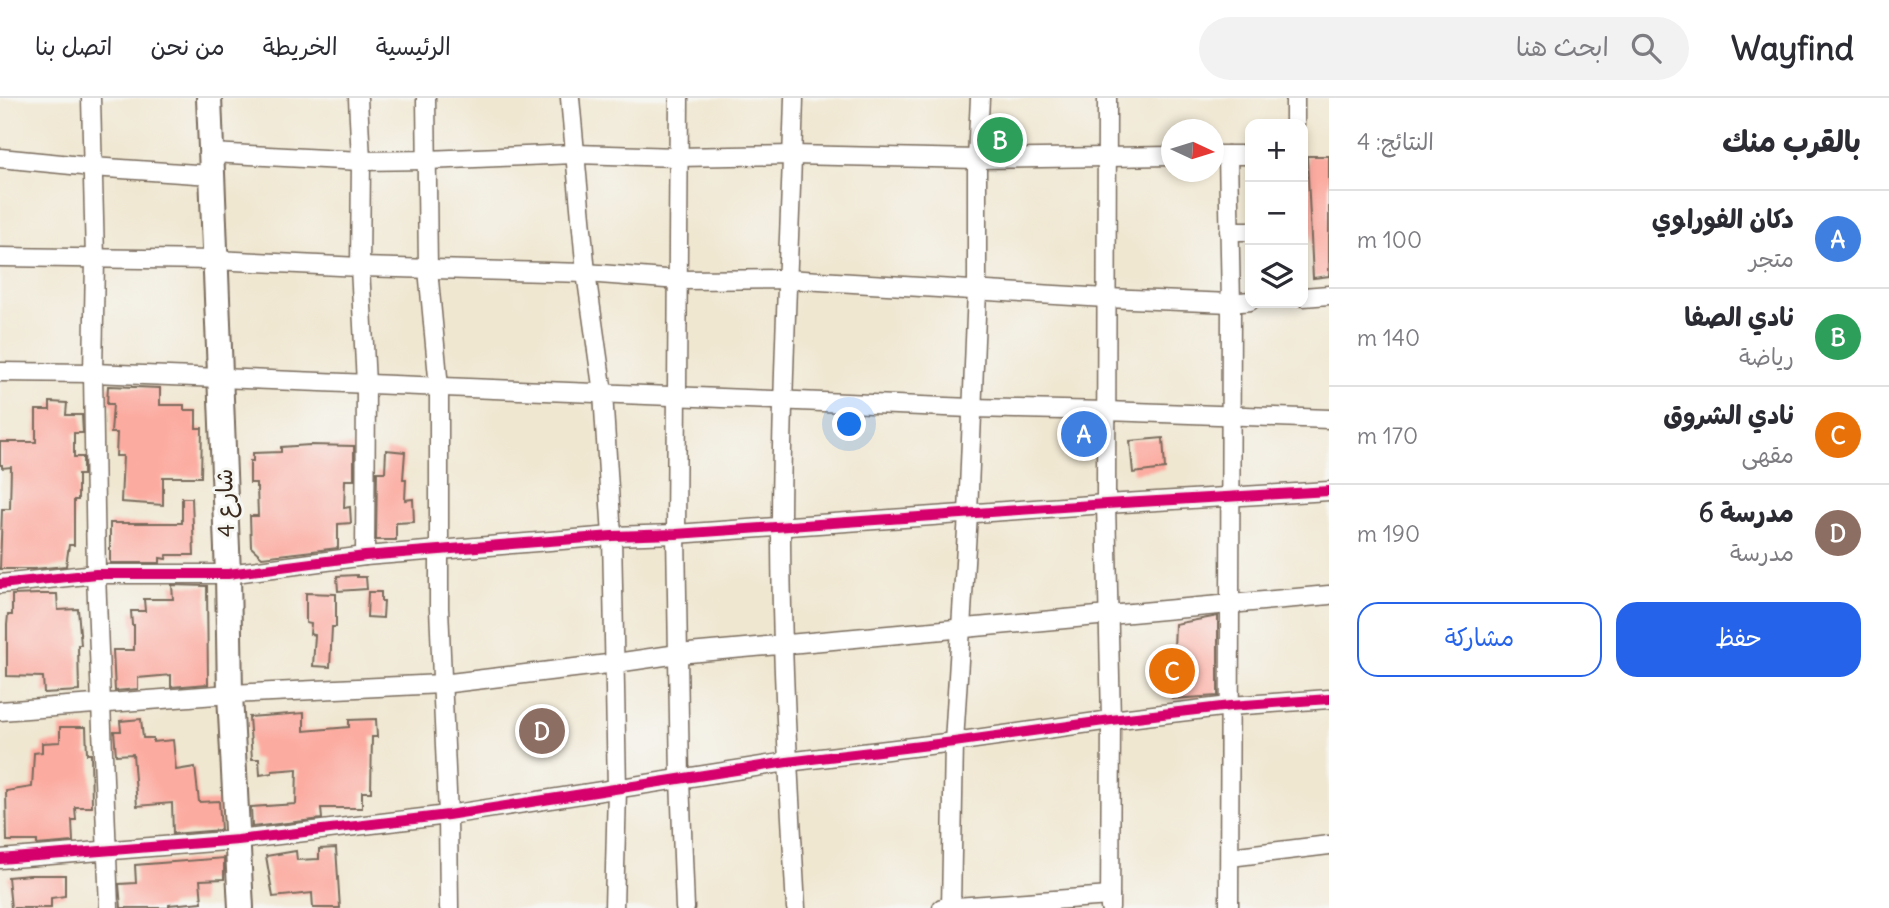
<!DOCTYPE html>
<html lang="ar">
<meta charset="utf-8">
<style>
body{margin:0;font-family:Delius,"Playpen Sans Arabic",sans-serif;background:#f2f2f3;color:#2b2b33;direction:rtl}
.controls{position:absolute;right:21px;top:21px;display:grid;overflow:hidden;border-radius:14px;box-shadow:0 4px 10px #0003}
.controls button{width:63px;height:63px;display:grid;place-items:center;padding:0;border:0;border-bottom:2px solid #e1e1e2;background:#fff;color:#2b2b33;font:35px sans-serif}
.compass{position:absolute;left:1161px;top:21px;width:63px;height:63px;border-radius:50%;background:#fff;box-shadow:0 4px 10px #0003;rotate:94deg}
.you{position:absolute;left:850px;top:327px;width:24px;height:24px;margin:-18px;border:5px solid #fff;border-radius:50%;background:#1a73e8;box-shadow:0 0 0 10px #1a73e833}
.badge{display:grid;place-items:center;width:46px;height:46px;border-radius:50%;background:#2563eb;color:#fff;font-size:23px;font-weight:700}
.pin{position:absolute;translate:-50% -50%;border:4px solid #fff;box-shadow:0 2px 7px #0006}
.list{margin:0;padding:0;list-style:none}
h2{display:flex;justify-content:space-between;align-items:center;height:91px;margin:0;padding:0 28px;font-size:30px}
h2 small{font-size:23px;font-weight:400;color:#7c7c81}
.list li{display:grid;grid-template-columns:46px 1fr auto;gap:21px;align-items:center;box-sizing:border-box;height:98px;padding:0 28px;border-top:2px solid #e1e1e2}
.list b{display:block;font-size:26px;white-space:nowrap}
.list p{margin:0;font-size:23px;white-space:nowrap;color:#7c7c81}
.list em{font-size:23px;font-style:normal;color:#7c7c81}
.actions{display:flex;gap:14px;padding:21px 28px}
.actions a{flex:1;padding:16px 0;border:2px solid #2563eb;border-radius:21px;text-align:center;font-size:24px;color:#2563eb}
.actions .main{background:#2563eb;color:#fff}
.icon{flex:none;width:38px;height:38px;fill:none;stroke:currentColor;stroke-width:2;stroke-linecap:round;stroke-linejoin:round}
.map{position:relative;flex:none;width:1329px;height:810px;overflow:hidden;direction:ltr}
header{display:flex;align-items:center;gap:42px;box-sizing:border-box;height:98px;padding:0 35px;background:#fff;border-bottom:2px solid #e1e1e2}
header strong{font-size:33px}
nav{display:flex;gap:38px;margin-inline-start:auto;font-size:24px}
.search{width:490px;height:63px;background:#f2f2f3;display:flex;align-items:center;gap:18px;box-sizing:border-box;padding:0 24px;border-radius:38px;color:#7c7c81;font-size:26px}
main{display:flex}
aside{flex:1;background:#fff}
.map>svg:first-child{display:block}
.building{fill:#fcaba0}
.lines{fill:none;stroke-linecap:round;stroke-linejoin:round}
.street-casing{stroke:#7a6c5d;stroke-width:21}
.secondary-casing{stroke:#7a6c5d;stroke-width:28}
.street{stroke:#fff;stroke-width:18}
.secondary{stroke:#fff;stroke-width:24}
.cycleway-casing{stroke:#f6f6f2;stroke-width:15}
.cycleway{stroke:#d6006c;stroke-width:10}
.labels{text-anchor:middle;stroke-width:6;stroke-linejoin:round;paint-order:stroke}
.street-label{font-size:23px;fill:#3b2a1e;stroke:#f6f6f2}
</style>
<header>
<strong>Wayfind</strong>
<div class="search"><svg class="icon" aria-label="search" viewBox="0 0 24 24"><circle cx="10" cy="10" r="6"/><path d="M15 15l6 6"/></svg>ابحث هنا</div>
<nav><a>الرئيسية</a><a>الخريطة</a><a>من نحن</a><a>اتصل بنا</a></nav>
</header>
<main>
<aside>
<h2>بالقرب منك<small>النتائج: 4</small></h2>
<ul class="list">
<li><span class="badge" style="background:#3f7fe0">A</span><div><b>دكان الفوراوي</b><p>متجر</p></div><em>100 m</em></li>
<li><span class="badge" style="background:#2e9e5b">B</span><div><b>نادي الصفا</b><p>رياضة</p></div><em>140 m</em></li>
<li><span class="badge" style="background:#e8710a">C</span><div><b>نادي الشروق</b><p>مقهى</p></div><em>170 m</em></li>
<li><span class="badge" style="background:#8d6e63">D</span><div><b>مدرسة 6</b><p>مدرسة</p></div><em>190 m</em></li>
</ul>
<div class="actions"><a class="main">حفظ</a><a>مشاركة</a></div>
</aside>
<div class="map">
<svg width="1329" height="810" viewBox="0 0 1329 810">
<rect width="100%" height="100%" fill="#f6f6f2"/>
<filter id="ink" filterUnits="userSpaceOnUse"><feTurbulence type="fractalNoise" baseFrequency=".0143" numOctaves="2"/><feDisplacementMap in="SourceGraphic" scale="14" xChannelSelector="R" yChannelSelector="G"/><feConvolveMatrix kernelMatrix="1 2 1 2 8 2 1 2 1" color-interpolation-filters="sRGB"/></filter>
<filter id="wash" filterUnits="userSpaceOnUse"><feTurbulence type="fractalNoise" baseFrequency=".00686" numOctaves="4" result="noise"/><feDisplacementMap in="SourceGraphic" scale="28" xChannelSelector="R" yChannelSelector="G"/><feGaussianBlur stdDeviation="1.57" result="paint"/><feColorMatrix in="noise" values="0 0 0 0 0 0 0 0 0 0 0 0 0 0 0 0 0 1.4 0 .05"/><feComposite in="paint" operator="in"/></filter>
<g filter="url(#wash)">
<rect width="100%" height="100%" fill="#f0e7d1"/>
<g id="blocks">
<g class="building">
<path d="M 1307,58 L 1329,58 L 1329,178 L 1313,180 Z"/>
<path d="M 108,288 L 160,290 L 160,307 L 184,307 L 184,312 L 196,312 L 196,330 L 202,330 L 201,379 L 163,379 L 163,407 L 121,404 L 123,358 L 116,358 L 117,335 L 111,335 L 113,306 L 107,306 Z"/>
<path d="M 50,304 L 67,305 L 66,317 L 82,317 L 83,335 L 74,335 L 74,359 L 83,359 L 83,377 L 78,377 L 78,402 L 74,402 L 74,447 L 69,447 L 66,468 L 34,471 L 0,471 L 2,411 L 10,411 L 11,369 L 2,370 L 2,367 L 0,367 L 0,344 L 36,344 L 36,312 L 50,312 Z"/>
<path d="M 1163,340 L 1165,371 L 1133,375 L 1130,343 Z"/>
<path d="M 310,347 L 354,348 L 354,382 L 345,382 L 344,410 L 350,409 L 351,425 L 338,426 L 338,450 L 262,459 L 251,449 L 250,418 L 258,418 L 257,389 L 256,389 L 256,385 L 250,385 L 250,363 L 253,363 L 253,355 L 281,354 L 281,349 Z"/>
<path d="M 386,352 L 405,354 L 403,381 L 406,381 L 405,402 L 413,401 L 414,424 L 396,425 L 396,442 L 376,442 L 377,374 L 385,374 Z"/>
<path d="M 182,400 L 192,400 L 194,457 L 167,457 L 166,461 L 160,460 L 160,465 L 110,465 L 110,425 L 182,425 Z"/>
<path d="M 357,477 L 357,479 L 366,479 L 367,491 L 338,493 L 337,478 Z"/>
<path d="M 172,487 L 207,488 L 208,586 L 171,589 L 171,577 L 138,580 L 138,591 L 115,593 L 113,552 L 134,552 L 134,527 L 132,527 L 131,513 L 145,513 L 144,501 L 173,501 Z"/>
<path d="M 368,494 L 381,494 L 381,503 L 384,503 L 383,520 L 367,519 Z"/>
<path d="M 306,495 L 336,496 L 336,529 L 332,529 L 330,569 L 313,568 L 315,537 L 310,536 L 311,526 L 306,525 Z"/>
<path d="M 40,496 L 57,496 L 58,512 L 78,511 L 81,547 L 78,547 L 79,593 L 44,595 L 43,579 L 7,578 L 7,527 L 8,517 L 12,517 L 12,497 Z"/>
<path d="M 1218,518 L 1218,598 L 1172,601 L 1175,526 Z"/>
<path d="M 304,615 L 304,633 L 349,629 L 349,622 L 376,621 L 377,639 L 372,639 L 371,694 L 362,694 L 362,710 L 321,710 L 322,721 L 252,729 L 251,709 L 296,706 L 297,671 L 272,673 L 272,675 L 260,677 L 259,661 L 252,661 L 249,619 Z"/>
<path d="M 141,621 L 143,640 L 153,640 L 153,644 L 173,642 L 176,672 L 195,669 L 199,704 L 219,703 L 221,732 L 173,736 L 172,705 L 137,708 L 133,656 L 116,657 L 114,633 L 121,633 L 120,623 Z"/>
<path d="M 60,629 L 86,629 L 87,656 L 91,656 L 92,709 L 75,709 L 76,722 L 72,722 L 73,744 L 37,747 L 37,743 L 7,743 L 6,693 L 32,689 L 34,655 L 42,654 L 42,645 L 60,644 Z"/>
<path d="M 336,750 L 340,810 L 313,810 L 312,795 L 273,799 L 266,758 L 296,753 L 297,762 L 319,761 L 319,751 Z"/>
<path d="M 224,760 L 224,781 L 200,782 L 202,804 L 169,807 L 169,810 L 121,810 L 119,786 L 136,785 L 135,767 Z"/>
<path d="M 30,777 L 65,777 L 65,798 L 51,800 L 51,810 L 11,810 L 8,779 Z"/>
</g>
</g>
</g>
<g filter="url(#ink)">
<use href="#blocks" fill-opacity="0" stroke="#7a6c5d" stroke-width="2"/>
<g class="lines">
<g class="street-casing">
<g id="street">
<path d="M 91,0 L 95,161 L 93,275 L 96,476 L 109,810"/>
<path d="M 358,0 L 361,63 L 360,169 L 366,286 L 365,458"/>
<path d="M 426,0 L 428,171 L 439,290 L 439,510 L 448,717 L 449,810"/>
<path d="M 570,0 L 586,175 L 603,295 L 612,438 L 617,691 L 614,810"/>
<path d="M 679,0 L 676,436 L 680,681 L 685,810"/>
<path d="M 794,0 C 790,143 781,286 781,429 C 781,556 789,683 796,810"/>
<path d="M 1107,0 L 1106,406 L 1111,622 L 1110,810"/>
<path d="M 1295,0 L 1295,26"/>
<path d="M 211,55 L 361,63 L 427,62 L 575,56 L 678,59 L 792,57 L 977,61 L 1171,58"/>
<path d="M 1213,57 L 1250,57"/>
<path d="M 1228,57 L 1231,205 L 1229,810"/>
<path d="M 0,60 L 92,69 L 211,77"/>
<path d="M 1229,133 L 1250,133"/>
<path d="M 0,159 L 215,162 L 360,169 L 586,175 L 679,182 L 786,181 L 1106,200 L 1231,205 L 1250,203"/>
<path d="M 1303,199 L 1329,197"/>
<path d="M 0,274 L 93,275 L 971,310 L 1106,313 L 1329,321"/>
<path d="M 0,486 L 96,476 L 228,476 L 365,458 L 612,438 L 676,436 L 1106,406 L 1329,393"/>
<path d="M 0,613 L 230,596 L 442,586 L 616,565 L 678,556 L 1329,497"/>
<path d="M 1230,759 L 1329,747"/>
<path d="M 0,761 L 238,742 L 448,717 L 787,664 L 954,644 L 1111,622 L 1230,608 L 1329,601"/>
<path d="M 942,810 L 1110,798"/>
<path d="M 951,810 L 954,644 L 968,416 L 977,193 L 977,61 L 980,0"/>
</g>
</g>
<g class="secondary-casing">
<path id="secondary" d="M 209,0 L 228,476 L 230,596 L 241,810"/>
</g>
<use href="#street" class="street"/>
<use href="#secondary" class="secondary"/>
<g class="cycleway-casing">
<g id="cycleway">
<path d="M 0,486 L 96,476 L 228,476 L 365,458 L 612,438 L 676,436 L 1106,406 L 1329,393"/>
<path d="M 0,761 L 238,742 L 448,717 L 787,664 L 954,644 L 1111,622 L 1230,608 L 1329,601"/>
</g>
</g>
<use href="#cycleway" class="cycleway"/>
</g>
</g>
<g class="labels">
<g class="street-label">
<text transform="translate(225 405) rotate(-92)" y="8">شارع 4</text>
</g>
</g>
</svg>
<div class="controls">
<button>+</button>
<button>−</button>
<button><svg class="icon" aria-label="layers" viewBox="0 0 24 24"><path d="M12 4l9 5-9 5-9-5zM3 14l9 5 9-5"/></svg></button>
</div>
<svg class="compass" viewBox="-18 -18 36 36"><path d="M0-13l5 13h-10z" fill="#e53935"/><path d="M0 13l5-13h-10z" fill="#7c7c81"/></svg>
<div class="you"></div>
<div class="pin badge" style="left:1084px;top:336px;background:#3f7fe0">A</div>
<div class="pin badge" style="left:1000px;top:42px;background:#2e9e5b">B</div>
<div class="pin badge" style="left:1172px;top:573px;background:#e8710a">C</div>
<div class="pin badge" style="left:542px;top:633px;background:#8d6e63">D</div>
</div>
</main>
